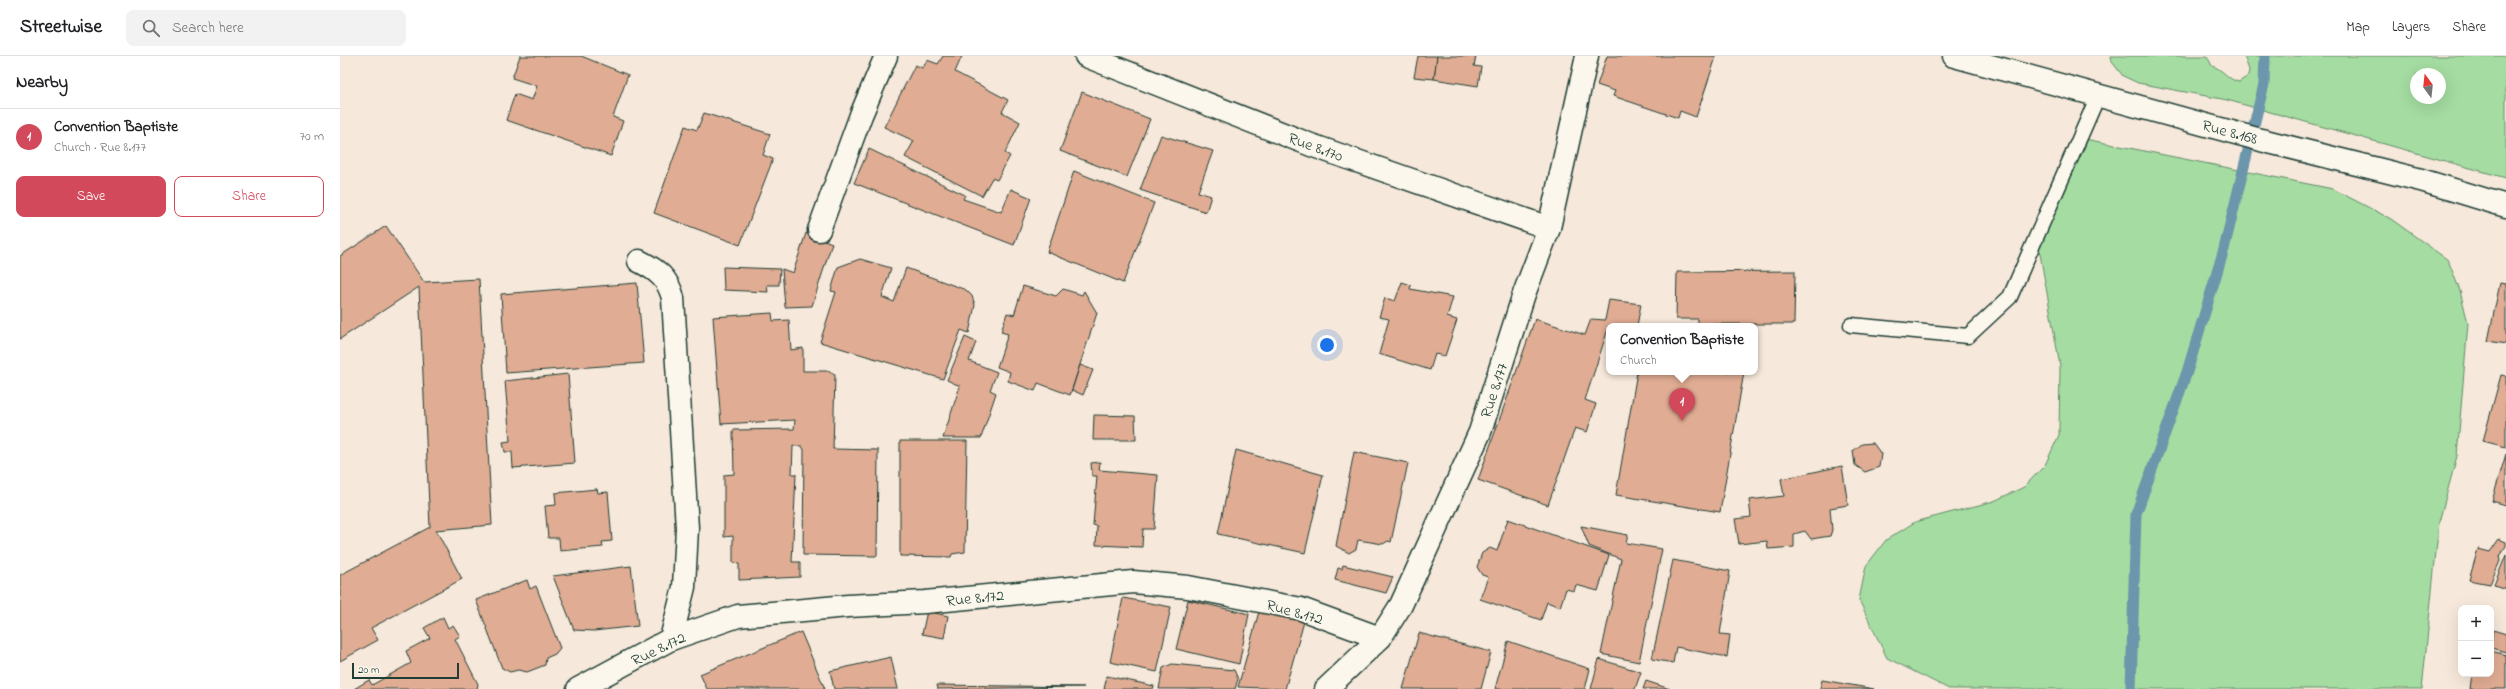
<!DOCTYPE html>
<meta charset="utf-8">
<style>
body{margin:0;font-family:"Indie Flower",sans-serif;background:#f2f2f2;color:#202124}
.controls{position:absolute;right:12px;bottom:12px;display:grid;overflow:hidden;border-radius:8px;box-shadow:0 4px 16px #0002}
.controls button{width:36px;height:36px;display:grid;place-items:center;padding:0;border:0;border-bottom:1px solid #e0e0e0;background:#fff;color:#202124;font:20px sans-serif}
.compass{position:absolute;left:2070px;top:12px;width:36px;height:36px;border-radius:50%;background:#fff;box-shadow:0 4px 16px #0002;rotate:345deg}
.scale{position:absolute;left:12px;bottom:10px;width:107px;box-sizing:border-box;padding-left:4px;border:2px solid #1f3d34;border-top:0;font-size:11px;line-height:14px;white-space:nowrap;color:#1f3d34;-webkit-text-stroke:3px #fbf7ec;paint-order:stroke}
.you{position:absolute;left:987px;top:289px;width:14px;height:14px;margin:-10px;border:3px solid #fff;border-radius:50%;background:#1a73e8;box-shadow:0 0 0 6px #1a73e833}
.badge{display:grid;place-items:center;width:26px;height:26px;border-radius:50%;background:#d1495b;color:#fff;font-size:13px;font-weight:700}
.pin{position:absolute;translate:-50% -33px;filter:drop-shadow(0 1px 2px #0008)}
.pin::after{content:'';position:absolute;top:21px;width:14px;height:12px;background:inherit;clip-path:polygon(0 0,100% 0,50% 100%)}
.popup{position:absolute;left:1266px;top:267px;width:152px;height:52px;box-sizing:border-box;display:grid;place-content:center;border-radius:8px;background:#fff;filter:drop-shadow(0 1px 3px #0005);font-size:13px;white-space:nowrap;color:#757577}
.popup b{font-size:15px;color:#202124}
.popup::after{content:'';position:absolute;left:50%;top:100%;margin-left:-8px;border:8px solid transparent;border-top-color:#fff}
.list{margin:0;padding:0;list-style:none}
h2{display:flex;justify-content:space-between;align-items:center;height:52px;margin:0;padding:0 16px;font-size:17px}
h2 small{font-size:13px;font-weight:400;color:#757577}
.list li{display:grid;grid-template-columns:26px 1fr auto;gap:12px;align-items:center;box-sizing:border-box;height:56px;padding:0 16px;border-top:1px solid #e0e0e0}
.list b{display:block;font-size:15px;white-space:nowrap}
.list p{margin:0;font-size:13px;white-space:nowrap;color:#757577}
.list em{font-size:13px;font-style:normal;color:#757577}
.actions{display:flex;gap:8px;padding:12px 16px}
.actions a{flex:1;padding:9px 0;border:1px solid #d1495b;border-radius:8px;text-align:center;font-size:14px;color:#d1495b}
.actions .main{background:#d1495b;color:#fff}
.icon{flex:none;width:22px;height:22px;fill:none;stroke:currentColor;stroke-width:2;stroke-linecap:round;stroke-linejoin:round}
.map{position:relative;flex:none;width:2166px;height:633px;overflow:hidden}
header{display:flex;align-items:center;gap:24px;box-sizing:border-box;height:56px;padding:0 20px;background:#fff;border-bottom:1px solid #e0e0e0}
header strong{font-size:19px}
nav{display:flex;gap:22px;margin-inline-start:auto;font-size:14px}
.search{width:280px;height:36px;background:#f2f2f2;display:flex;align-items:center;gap:10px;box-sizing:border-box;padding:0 14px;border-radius:8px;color:#757577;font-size:15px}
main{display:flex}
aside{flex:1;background:#fff}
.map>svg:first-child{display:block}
.green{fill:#a4dca1;stroke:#628c6a;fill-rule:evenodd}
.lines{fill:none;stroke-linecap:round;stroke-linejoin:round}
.stream{stroke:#6c96ac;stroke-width:11}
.building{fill:#e0ac93;stroke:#1f3d34}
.lane-casing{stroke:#1f3d34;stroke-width:17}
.street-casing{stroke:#1f3d34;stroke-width:25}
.lane{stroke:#fbf7ec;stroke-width:14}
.street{stroke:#fbf7ec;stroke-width:22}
.labels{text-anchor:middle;stroke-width:3.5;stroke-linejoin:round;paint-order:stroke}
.street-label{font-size:16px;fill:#1f3d34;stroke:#fbf7ec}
</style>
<header>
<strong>Streetwise</strong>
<div class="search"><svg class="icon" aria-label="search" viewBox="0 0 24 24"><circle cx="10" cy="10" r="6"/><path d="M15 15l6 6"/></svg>Search here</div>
<nav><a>Map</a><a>Layers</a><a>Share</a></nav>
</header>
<main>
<aside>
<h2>Nearby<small></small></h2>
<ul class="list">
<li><span class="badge">1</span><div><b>Convention Baptiste</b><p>Church · Rue 8.177</p></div><em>70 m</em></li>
</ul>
<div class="actions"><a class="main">Save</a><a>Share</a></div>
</aside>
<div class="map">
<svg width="2166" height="633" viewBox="0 0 2166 633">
<rect width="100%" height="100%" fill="#f6e8da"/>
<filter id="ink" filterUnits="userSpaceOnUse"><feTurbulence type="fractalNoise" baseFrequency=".025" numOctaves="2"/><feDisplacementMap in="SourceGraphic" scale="8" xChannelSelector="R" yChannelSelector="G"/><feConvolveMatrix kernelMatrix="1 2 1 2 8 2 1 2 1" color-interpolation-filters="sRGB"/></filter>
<g filter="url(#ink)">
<g class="green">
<path d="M 1771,0 L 1867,0 L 1872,10 C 1883,13 1888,24 1899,26 L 1908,20 L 1909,14 L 1904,0 L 2166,0 L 2166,122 L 1887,44 L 1798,27 L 1783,20 L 1772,6 ZM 2076,18 L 2100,18 L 2100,42 L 2076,42 Z"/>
<path d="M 1735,81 L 1993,133 L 2051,163 L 2108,204 L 2120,235 L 2128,267 L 2117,400 L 2099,466 L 2082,633 L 1609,633 L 1547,602 L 1519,544 L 1526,510 L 1546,484 L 1575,466 L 1654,445 L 1684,431 L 1705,409 L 1719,379 L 1720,310 L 1697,181 Z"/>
</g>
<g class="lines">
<path class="stream" d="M 1791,633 L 1796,458 L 1847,316 L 1884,193 L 1924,28 L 1925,0"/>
</g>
<g class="building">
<path d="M 180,0 L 241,0 L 288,19 L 273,61 L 283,65 L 271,100 L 166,64 L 175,38 L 192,44 L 197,30 L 172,22 Z"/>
<path d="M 603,0 L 622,0 L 615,16 L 668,44 L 662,56 L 680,66 L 665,97 L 670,100 L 657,124 L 652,122 L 642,140 L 565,101 L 574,85 L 544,71 L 575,9 L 583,12 L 587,4 L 598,8 Z"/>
<path d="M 1078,0 L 1097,0 L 1094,23 L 1074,21 Z"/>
<path d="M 1097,0 L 1136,0 L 1134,10 L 1141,11 L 1138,30 L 1094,23 Z"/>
<path d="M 1267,0 L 1372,0 L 1376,1 L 1356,61 L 1340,55 L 1338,62 L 1273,40 L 1275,35 L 1257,29 Z"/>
<path d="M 742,36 L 810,63 L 787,121 L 720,95 Z"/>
<path d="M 364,57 L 430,78 L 423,99 L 433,103 L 400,189 L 314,157 L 345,70 L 357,74 Z"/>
<path d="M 821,79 L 873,95 L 858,136 L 871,140 L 866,156 L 800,134 Z"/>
<path d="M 529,93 L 625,139 L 623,143 L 661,156 L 671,133 L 691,142 L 674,189 L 514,127 Z"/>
<path d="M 734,115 L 814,147 L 783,227 L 707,196 Z"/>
<path d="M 46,170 L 84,226 L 139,223 L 152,469 L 96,474 L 122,523 L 31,572 L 38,584 L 0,605 L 0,519 L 90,471 L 79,231 L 0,283 L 0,200 Z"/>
<path d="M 466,177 L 492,187 L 472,250 L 445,251 L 442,213 L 453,217 Z"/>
<path d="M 520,203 L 551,212 L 542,241 L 554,246 L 566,212 L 626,234 L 632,240 L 635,249 L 629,277 L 621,274 L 603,323 L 480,286 L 496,236 L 491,235 L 498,211 Z"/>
<path d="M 383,211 L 440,213 L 439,229 L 427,229 L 428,236 L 384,234 Z"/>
<path d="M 1455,215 L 1454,268 L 1358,268 L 1358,263 L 1336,263 L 1337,216 Z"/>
<path d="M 1062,226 L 1071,229 L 1070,233 L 1113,241 L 1107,261 L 1117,264 L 1105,300 L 1095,298 L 1090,314 L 1039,298 L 1049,263 L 1039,261 L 1045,242 L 1055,245 Z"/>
<path d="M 297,227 L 304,307 L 166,317 L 161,238 Z"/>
<path d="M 2160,227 L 2166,228 L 2166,288 L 2148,285 Z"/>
<path d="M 683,230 L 716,240 L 723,233 L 742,239 L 744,235 L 757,257 L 730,339 L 698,327 L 695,335 L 668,325 L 670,316 L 657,311 L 668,278 L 661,276 L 667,257 L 674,259 Z"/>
<path d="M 1269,244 L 1301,248 L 1297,270 L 1269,270 L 1245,344 L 1256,348 L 1247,376 L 1235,372 L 1208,449 L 1138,424 L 1195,263 L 1245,279 L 1251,263 L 1265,264 Z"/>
<path d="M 432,257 L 433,265 L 449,264 L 451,294 L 463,292 L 463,315 L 488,315 L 495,319 L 493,393 L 538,394 L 537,500 L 463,499 L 464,394 L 462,390 L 453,390 L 452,418 L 456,418 L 452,506 L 460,506 L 460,521 L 399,524 L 399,508 L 393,507 L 393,480 L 384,481 L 384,419 L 394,418 L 393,374 L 454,373 L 455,364 L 381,368 L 373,261 Z"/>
<path d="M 625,281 L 636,286 L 629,305 L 657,316 L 650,334 L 656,337 L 641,382 L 603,382 L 620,330 L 607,324 Z"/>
<path d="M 740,309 L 753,314 L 743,339 L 732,334 Z"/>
<path d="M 1297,316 L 1404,316 L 1380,456 L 1276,439 Z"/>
<path d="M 228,318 L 235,407 L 173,412 L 172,396 L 165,396 L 163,386 L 170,385 L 165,325 Z"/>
<path d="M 2161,319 L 2166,320 L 2166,391 L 2143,385 Z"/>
<path d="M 754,359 L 795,360 L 796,384 L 753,384 Z"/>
<path d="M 560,385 L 627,385 L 625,496 L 612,498 L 611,501 L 560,500 Z"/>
<path d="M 1533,387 L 1541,398 L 1539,411 L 1525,416 L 1515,409 L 1513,395 L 1522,388 Z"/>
<path d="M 896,394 L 983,419 L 965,497 L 878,478 Z"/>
<path d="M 1014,396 L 1068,407 L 1051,486 L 1048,485 L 1043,488 L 1018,484 L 1016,493 L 1009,497 L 996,490 Z"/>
<path d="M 2166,398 L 2166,449 L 2152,445 Z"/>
<path d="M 760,406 L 759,414 L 818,419 L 814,473 L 803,473 L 802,491 L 756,489 L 757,470 L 753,469 L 757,420 L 752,420 L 751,407 Z"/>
<path d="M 1502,410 L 1508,449 L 1490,452 L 1492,474 L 1490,480 L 1471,483 L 1465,475 L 1454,478 L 1454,491 L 1428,493 L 1427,485 L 1399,488 L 1395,463 L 1411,461 L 1409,444 L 1444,440 L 1441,423 Z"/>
<path d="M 257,433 L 258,437 L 268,436 L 272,485 L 262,486 L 263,491 L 220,495 L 219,482 L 208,482 L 205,450 L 216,449 L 215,437 Z"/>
<path d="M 1168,463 L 1269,499 L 1258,535 L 1236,529 L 1234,535 L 1226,533 L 1220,551 L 1207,546 L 1201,564 L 1140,543 L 1148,521 L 1142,519 L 1137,511 L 1142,497 L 1150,492 L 1157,495 Z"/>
<path d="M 1241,470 L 1288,479 L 1286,487 L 1322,493 L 1299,606 L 1261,598 L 1281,503 L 1249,490 Z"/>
<path d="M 2159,483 L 2166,486 L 2166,490 L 2159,500 L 2160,505 L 2150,528 L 2129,524 L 2138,493 L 2150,496 Z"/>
<path d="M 2166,499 L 2166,533 L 2154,529 Z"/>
<path d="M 1333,504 L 1390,515 L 1380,578 L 1390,579 L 1387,601 L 1336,591 L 1333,607 L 1312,603 Z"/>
<path d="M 1003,509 L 1053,521 L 1046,537 L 995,524 L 998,512 L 1002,513 Z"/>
<path d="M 291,510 L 298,570 L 254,575 L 234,574 L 213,520 Z"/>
<path d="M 187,524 L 190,533 L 196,530 L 220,592 L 215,598 L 206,602 L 205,609 L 187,616 L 178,614 L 170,616 L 162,612 L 136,544 Z"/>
<path d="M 783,542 L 831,551 L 817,616 L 770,606 Z"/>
<path d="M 848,544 L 909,558 L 899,608 L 836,593 Z"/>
<path d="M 920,552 L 965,562 L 945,633 L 898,631 Z"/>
<path d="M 587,555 L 608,560 L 604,582 L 582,578 Z"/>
<path d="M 103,561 L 108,572 L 113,569 L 120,580 L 115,583 L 138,628 L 137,633 L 14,633 L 29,624 L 32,629 L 71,607 L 66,595 L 90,582 L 84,572 Z"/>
<path d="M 2153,574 L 2166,578 L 2166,596 L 2151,592 Z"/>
<path d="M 461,576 L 485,633 L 367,633 L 360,618 Z"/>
<path d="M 1079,577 L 1151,596 L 1141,633 L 1063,633 Z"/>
<path d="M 1168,585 L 1250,613 L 1245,633 L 1155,633 Z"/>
<path d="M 2151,595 L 2166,599 L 2166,633 L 2130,633 L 2132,618 L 2151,618 Z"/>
<path d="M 551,601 L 558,633 L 494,633 L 490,615 Z"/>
<path d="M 1259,603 L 1301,616 L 1295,633 L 1251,633 Z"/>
<path d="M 832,608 L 894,614 L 898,623 L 895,633 L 819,633 L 823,612 Z"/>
<path d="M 767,620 L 814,630 L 813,633 L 764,633 Z"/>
<path d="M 1482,624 L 1534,633 L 1480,633 Z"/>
<path d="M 1306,625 L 1330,633 L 1303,633 Z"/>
<path d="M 597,629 L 744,631 L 598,633 Z"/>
</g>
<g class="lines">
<g class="lane-casing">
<path id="lane" d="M 1511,269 L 1628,280 L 1670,241 L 1758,40"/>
</g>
<g class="street-casing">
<g id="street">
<path d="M 746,0 L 971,89 L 1209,172"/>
<path d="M 1614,0 L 1921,84 L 2081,124 L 2166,150"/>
<path d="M 479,174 L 521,59 L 546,0"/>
<path d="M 299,205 C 317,214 328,222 333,242 L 347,472 L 344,531 L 331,583"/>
<path d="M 238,633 L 331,583 L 398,560 L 508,550 L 585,546 L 793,526 L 848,531 L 961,553 L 1040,582"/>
<path d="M 986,633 L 1040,582 L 1061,549 L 1140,376 L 1184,238 L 1209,172 L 1247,0"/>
</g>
</g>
<use href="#lane" class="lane"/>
<use href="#street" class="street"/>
</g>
</g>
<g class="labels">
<g class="street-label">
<text transform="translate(1890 75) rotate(15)" y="6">Rue 8.168</text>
<text transform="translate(976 90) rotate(20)" y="6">Rue 8.170</text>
<text transform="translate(1153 334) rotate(-72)" y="6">Rue 8.177</text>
<text transform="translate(635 541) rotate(-6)" y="6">Rue 8.172</text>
<text transform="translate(955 555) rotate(15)" y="6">Rue 8.172</text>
<text transform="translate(318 592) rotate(-26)" y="6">Rue 8.172</text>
</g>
</g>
</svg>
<div class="controls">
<button>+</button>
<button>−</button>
</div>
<svg class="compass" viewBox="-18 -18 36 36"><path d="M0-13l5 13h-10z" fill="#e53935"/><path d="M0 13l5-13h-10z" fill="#757577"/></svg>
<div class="scale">20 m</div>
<div class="you"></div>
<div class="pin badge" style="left:1342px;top:365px">1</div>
<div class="popup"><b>Convention Baptiste</b>Church</div>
</div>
</main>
